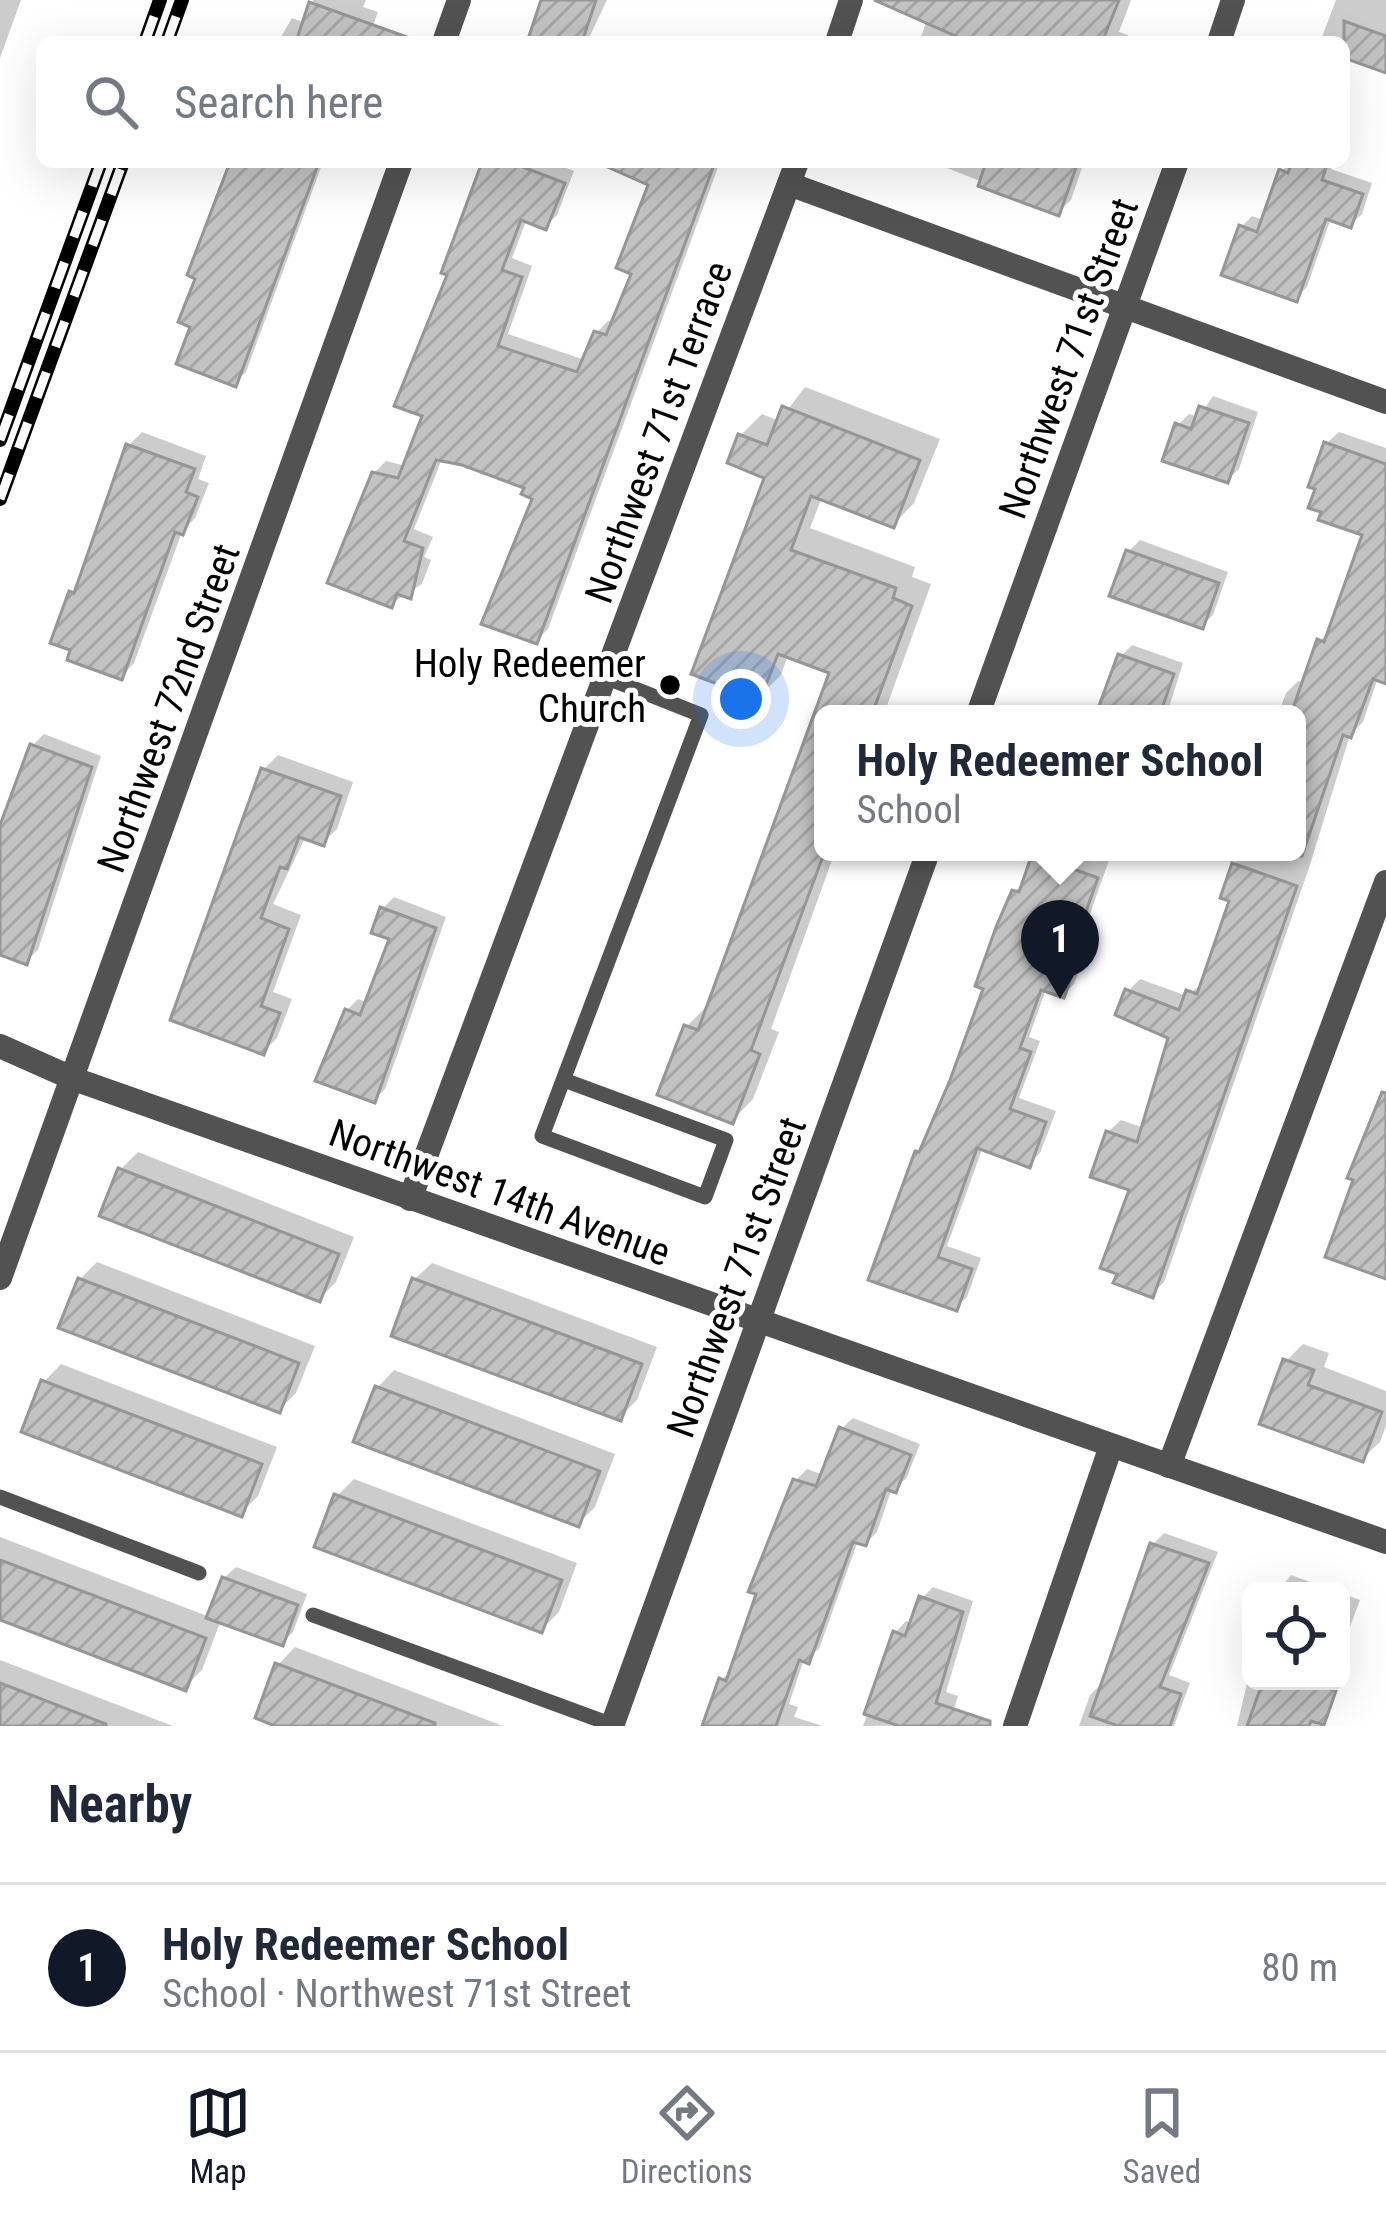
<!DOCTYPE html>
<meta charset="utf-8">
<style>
body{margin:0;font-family:"Roboto Condensed",sans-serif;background:#f6f6f7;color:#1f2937}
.controls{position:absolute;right:36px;bottom:36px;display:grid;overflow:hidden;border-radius:18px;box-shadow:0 12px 48px #0002}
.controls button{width:108px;height:108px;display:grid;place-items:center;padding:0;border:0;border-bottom:3px solid #e0e1e3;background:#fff;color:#1f2937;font:60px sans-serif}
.you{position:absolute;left:741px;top:699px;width:42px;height:42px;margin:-30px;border:9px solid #fff;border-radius:50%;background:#1a73e8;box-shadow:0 0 0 18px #1a73e833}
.badge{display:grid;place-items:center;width:78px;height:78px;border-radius:50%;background:#111827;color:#fff;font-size:39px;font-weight:700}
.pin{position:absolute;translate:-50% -99px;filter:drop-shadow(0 3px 6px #0008)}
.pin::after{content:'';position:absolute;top:63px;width:42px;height:36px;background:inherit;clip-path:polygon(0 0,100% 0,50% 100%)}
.popup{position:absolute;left:814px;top:705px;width:492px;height:156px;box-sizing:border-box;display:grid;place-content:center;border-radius:18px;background:#fff;filter:drop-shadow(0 3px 9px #0005);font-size:39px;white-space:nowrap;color:#747a83}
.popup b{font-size:45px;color:#1f2937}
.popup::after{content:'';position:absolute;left:50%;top:100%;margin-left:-24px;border:24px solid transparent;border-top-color:#fff}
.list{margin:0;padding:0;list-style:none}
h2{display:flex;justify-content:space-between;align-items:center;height:156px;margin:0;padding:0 48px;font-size:51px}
h2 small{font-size:39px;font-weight:400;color:#747a83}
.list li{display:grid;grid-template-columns:78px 1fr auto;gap:36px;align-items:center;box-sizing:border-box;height:168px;padding:0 48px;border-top:3px solid #e0e1e3}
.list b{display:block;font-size:45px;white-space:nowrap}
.list p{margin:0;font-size:39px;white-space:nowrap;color:#747a83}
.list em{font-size:39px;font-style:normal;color:#747a83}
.icon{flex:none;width:66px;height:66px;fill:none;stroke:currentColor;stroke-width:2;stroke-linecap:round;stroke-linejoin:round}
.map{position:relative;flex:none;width:1386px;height:1726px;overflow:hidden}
.search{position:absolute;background:#fff;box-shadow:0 12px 48px #0002;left:36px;right:36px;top:36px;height:132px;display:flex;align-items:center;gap:30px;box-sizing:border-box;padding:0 42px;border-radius:18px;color:#747a83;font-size:45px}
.sheet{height:324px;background:#fff}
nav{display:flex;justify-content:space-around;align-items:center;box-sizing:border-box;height:168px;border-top:3px solid #e0e1e3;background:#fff;font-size:33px;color:#747a83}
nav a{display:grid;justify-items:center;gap:6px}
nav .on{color:#111827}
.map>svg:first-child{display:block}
.shadow{fill:#0003}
.building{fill:url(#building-hatch);stroke:#969696;stroke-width:3}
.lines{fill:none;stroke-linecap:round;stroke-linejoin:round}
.service{stroke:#525252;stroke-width:15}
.minor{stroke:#525252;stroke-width:24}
.tertiary{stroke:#525252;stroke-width:24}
.rail-casing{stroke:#000;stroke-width:14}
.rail{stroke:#fff;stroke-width:9;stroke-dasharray:27;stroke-linecap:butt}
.poi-dot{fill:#000;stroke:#fff;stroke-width:4.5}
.labels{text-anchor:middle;stroke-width:10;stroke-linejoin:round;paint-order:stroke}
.street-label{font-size:39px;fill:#000;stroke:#fff}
.poi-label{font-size:39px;fill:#000;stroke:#fff;text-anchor:end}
</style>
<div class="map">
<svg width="1386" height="1726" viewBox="0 0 1386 1726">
<defs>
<pattern id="building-hatch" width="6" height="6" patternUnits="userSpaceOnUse" patternTransform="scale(3)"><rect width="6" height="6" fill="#c2c2c2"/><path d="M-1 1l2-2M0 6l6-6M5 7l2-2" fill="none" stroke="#a5a5a5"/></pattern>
</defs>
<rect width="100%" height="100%" fill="#fff"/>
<g class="shadow">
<path d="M 0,0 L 21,0 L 0,58 Z"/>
<path d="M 313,0 L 366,0 L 363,7 L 378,12 L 367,42 L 278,42 L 292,18 L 305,23 Z"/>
<path d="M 543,0 L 607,0 L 587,42 L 528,42 Z"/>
<path d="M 925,0 L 1131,0 L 1119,32 L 1128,35 L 1125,42 L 919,42 L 927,20 Z"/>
<path d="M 1336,0 L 1386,0 L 1386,70 L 1344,55 L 1344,42 L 1320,42 Z"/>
<path d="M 233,162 L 323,162 L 246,372 L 235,383 L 194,325 Z"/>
<path d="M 484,162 L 566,162 L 564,167 L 574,171 L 557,215 L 546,226 L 527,219 L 512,258 L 532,266 L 508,334 L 585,360 L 596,333 L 608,321 L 614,323 L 635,272 L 651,183 L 636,162 L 720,162 L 548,629 L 536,641 L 536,497 L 528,486 L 442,459 L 414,529 L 433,537 L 424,557 L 431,560 L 422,584 L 391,604 L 374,473 L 386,461 L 406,466 L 426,414 L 451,273 Z"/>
<path d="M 932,162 L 1084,162 L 1071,200 L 1058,212 Z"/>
<path d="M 1291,162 L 1334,162 L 1331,169 L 1372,183 L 1362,214 L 1350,225 L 1331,218 L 1307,287 L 1296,298 L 1241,227 L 1252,216 L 1264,220 L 1282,171 Z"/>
<path d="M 805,387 L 940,439 L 914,503 L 893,525 L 822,497 L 810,528 L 915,567 L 912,577 L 931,584 L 884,714 L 823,714 L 823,852 L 835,852 L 771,1029 L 779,1032 L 753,1099 L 732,1121 L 687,1026 L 708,1005 L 833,671 L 788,655 L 781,675 L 760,696 L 768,476 L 741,435 L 762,414 L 779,421 Z"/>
<path d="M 1213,396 L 1258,412 L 1239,469 L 1227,480 L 1178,425 L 1189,414 L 1199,417 Z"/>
<path d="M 142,432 L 206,456 L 198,479 L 209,483 L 195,518 L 182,532 L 134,663 L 121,677 L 74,649 L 72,593 L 80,585 L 129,445 Z"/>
<path d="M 1339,432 L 1386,448 L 1386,654 L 1363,722 L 1350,735 L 1308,871 L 1164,1282 L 1152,1294 L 1133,1188 L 1108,1132 L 1121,1120 L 1144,1128 L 1172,1037 L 1128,991 L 1140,979 L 1187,996 L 1205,981 L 1233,899 L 1224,896 L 1239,852 L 1297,852 L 1297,714 L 1278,714 L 1286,693 L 1298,681 L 1305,683 L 1320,641 L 1332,628 L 1366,533 L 1326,444 Z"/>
<path d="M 1140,540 L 1228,572 L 1213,615 L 1202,626 L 1129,551 Z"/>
<path d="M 1132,645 L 1183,663 L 1167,714 L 1097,714 L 1121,656 Z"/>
<path d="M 44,734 L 101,756 L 38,950 L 26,961 L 0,953 L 0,827 L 33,745 Z"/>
<path d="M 278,755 L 353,782 L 337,829 L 323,842 L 306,836 L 273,904 L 301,915 L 273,992 L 292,999 L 277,1038 L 263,1052 L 174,1018 L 264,769 Z"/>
<path d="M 1035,852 L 1112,852 L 1076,953 L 1084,956 L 1074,984 L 1063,995 L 1046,989 L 1029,1037 L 1040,1041 L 1019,1098 L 1056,1111 L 1040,1153 L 1029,1164 L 983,1147 L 947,1246 L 981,1258 L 967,1297 L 956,1308 L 872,1279 L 987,987 L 1015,891 L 1025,881 Z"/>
<path d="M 394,897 L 446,917 L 385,1089 L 374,1100 L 347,1010 L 358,999 L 368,1003 L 392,938 L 383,908 Z"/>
<path d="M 138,1152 L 354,1237 L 336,1282 L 319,1299 L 121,1169 Z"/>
<path d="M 97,1262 L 315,1346 L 296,1393 L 279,1410 L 80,1279 Z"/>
<path d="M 432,1263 L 657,1347 L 637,1400 L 620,1417 L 414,1280 Z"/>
<path d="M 1303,1344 L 1329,1353 L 1324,1367 L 1386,1391 L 1386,1425 L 1380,1442 L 1362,1459 L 1286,1361 Z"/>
<path d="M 61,1364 L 277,1447 L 258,1496 L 241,1513 L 44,1382 Z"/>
<path d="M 394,1370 L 615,1454 L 595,1507 L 578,1524 L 377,1388 Z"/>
<path d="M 853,1418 L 920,1444 L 906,1479 L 892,1488 L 877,1532 L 866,1543 L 858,1541 L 819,1649 L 804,1659 L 789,1704 L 798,1707 L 794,1717 L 823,1726 L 705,1726 L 721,1680 L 734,1668 L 796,1480 L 807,1469 L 824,1475 L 841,1429 Z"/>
<path d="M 354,1479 L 577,1563 L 559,1612 L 542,1629 L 337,1496 Z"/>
<path d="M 1164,1533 L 1218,1552 L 1169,1675 L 1190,1683 L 1174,1726 L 1079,1726 L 1090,1695 L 1101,1684 L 1153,1544 Z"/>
<path d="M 0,1537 L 210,1617 L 224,1578 L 236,1567 L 307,1594 L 293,1632 L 282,1643 L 221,1620 L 202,1670 L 185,1687 L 0,1617 Z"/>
<path d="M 1291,1575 L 1335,1591 L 1278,1591 Z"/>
<path d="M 933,1587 L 973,1601 L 946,1692 L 958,1696 L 949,1725 L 863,1726 L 895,1633 L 906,1621 L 913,1624 L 922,1598 Z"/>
<path d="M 1341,1593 L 1360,1600 L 1341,1651 Z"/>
<path d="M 295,1647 L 503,1726 L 284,1726 L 278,1665 Z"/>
<path d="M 0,1660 L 173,1726 L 0,1726 Z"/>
<path d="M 1251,1666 L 1251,1681 L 1340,1681 L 1323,1726 L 1237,1726 Z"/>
</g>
<g class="building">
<path d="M 541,0 L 596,0 L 582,42 L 527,42 Z"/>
<path d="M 874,0 L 1119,0 L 1102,42 L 969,42 Z"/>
<path d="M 309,2 L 410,38 L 410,42 L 296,42 Z"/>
<path d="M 1344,21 L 1386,36 L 1386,73 L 1344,58 Z"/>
<path d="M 230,162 L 319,162 L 236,387 L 176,364 L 190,327 L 178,322 L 195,279 L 187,275 Z"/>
<path d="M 482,162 L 510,162 L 565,183 L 546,230 L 521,220 L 502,270 L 522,277 L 498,346 L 577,372 L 594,331 L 606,335 L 631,274 L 616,268 L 648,185 L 596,162 L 715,162 L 537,644 L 481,624 L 532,499 L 521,494 L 524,488 L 462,465 L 436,460 L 404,541 L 423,548 L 411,599 L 397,594 L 392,608 L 327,583 L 372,472 L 398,478 L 422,416 L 394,406 L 447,275 L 441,273 Z"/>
<path d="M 986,162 L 1078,162 L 1059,216 L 978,186 Z"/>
<path d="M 1292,162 L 1328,162 L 1322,180 L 1363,194 L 1351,228 L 1326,219 L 1297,302 L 1221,275 L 1239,225 L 1257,232 L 1279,169 L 1288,173 Z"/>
<path d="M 782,406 L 920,460 L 894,528 L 811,496 L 791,550 L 896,588 L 893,598 L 912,606 L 872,714 L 823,714 L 823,856 L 751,1050 L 760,1054 L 733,1124 L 657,1095 L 684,1025 L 698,1030 L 829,673 L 778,654 L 760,700 L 691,674 L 764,478 L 727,463 L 738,434 L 767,445 Z"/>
<path d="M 1199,406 L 1249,423 L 1228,483 L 1162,461 L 1175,423 L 1191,429 Z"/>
<path d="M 1324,442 L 1386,464 L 1386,684 L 1373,679 L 1351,738 L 1343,735 L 1302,856 L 1297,856 L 1297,714 L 1291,714 L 1317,639 L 1324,642 L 1362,535 L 1318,520 L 1321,512 L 1308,508 L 1315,489 L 1308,487 Z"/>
<path d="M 126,444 L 195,469 L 186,492 L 198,497 L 183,535 L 175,532 L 122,680 L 67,660 L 70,650 L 50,643 L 69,591 L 74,593 Z"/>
<path d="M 1126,550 L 1219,583 L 1203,629 L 1109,596 Z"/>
<path d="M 1118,654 L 1174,674 L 1160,714 L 1096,714 Z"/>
<path d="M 30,744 L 92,767 L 27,965 L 0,955 L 0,825 Z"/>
<path d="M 261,768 L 341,796 L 324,846 L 299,837 L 287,869 L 280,867 L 261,918 L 289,929 L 261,1006 L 280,1013 L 264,1055 L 170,1020 Z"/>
<path d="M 1032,854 L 1098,878 L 1067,964 L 1075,967 L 1064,998 L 1041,990 L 1020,1048 L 1031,1052 L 1010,1109 L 1046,1122 L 1030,1168 L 977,1148 L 938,1257 L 972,1269 L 957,1311 L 868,1280 L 915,1151 L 919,1152 L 950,1080 L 983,989 L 975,986 L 996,927 L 1012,890 L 1019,892 Z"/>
<path d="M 1232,863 L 1297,886 L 1153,1298 L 1113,1283 L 1117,1274 L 1100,1268 L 1129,1190 L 1090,1177 L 1106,1131 L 1137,1142 L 1168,1038 L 1115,1015 L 1125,989 L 1179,1010 L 1186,990 L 1197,994 L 1229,901 L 1220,898 Z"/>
<path d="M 380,907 L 436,928 L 375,1103 L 315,1081 L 345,1009 L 360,1015 L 389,939 L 371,933 Z"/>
<path d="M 1382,1092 L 1386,1093 L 1386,1279 L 1325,1257 L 1353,1180 L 1347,1178 Z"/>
<path d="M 118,1168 L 339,1254 L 320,1302 L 99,1216 Z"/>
<path d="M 78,1278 L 299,1363 L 280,1413 L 58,1328 Z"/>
<path d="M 412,1278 L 642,1364 L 621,1421 L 391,1336 Z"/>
<path d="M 1283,1359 L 1314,1370 L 1308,1385 L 1382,1412 L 1363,1462 L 1259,1424 Z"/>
<path d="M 41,1380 L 262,1464 L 242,1517 L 21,1432 Z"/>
<path d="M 375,1386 L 600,1471 L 579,1527 L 353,1442 Z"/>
<path d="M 839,1427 L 911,1455 L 896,1493 L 886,1489 L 866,1546 L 853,1542 L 809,1664 L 799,1660 L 776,1726 L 702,1726 L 719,1678 L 726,1681 L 756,1594 L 748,1592 L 793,1479 L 816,1486 Z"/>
<path d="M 334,1494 L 562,1580 L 542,1633 L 314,1547 Z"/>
<path d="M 1150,1543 L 1209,1563 L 1160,1687 L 1181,1694 L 1170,1726 L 1118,1726 L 1090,1716 Z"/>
<path d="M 0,1560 L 206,1638 L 186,1691 L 0,1620 Z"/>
<path d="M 222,1577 L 298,1605 L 283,1646 L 206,1618 Z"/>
<path d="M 919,1596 L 963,1612 L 936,1703 L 990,1721 L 990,1726 L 899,1726 L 864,1714 L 893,1631 L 905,1636 Z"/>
<path d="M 275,1663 L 435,1723 L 435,1726 L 275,1726 L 255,1718 Z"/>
<path d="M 1263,1681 L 1308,1681 L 1336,1691 L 1324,1725 L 1311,1721 L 1309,1726 L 1247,1726 Z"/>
<path d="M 0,1683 L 106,1724 L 106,1726 L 0,1726 Z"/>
</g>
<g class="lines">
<g class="service">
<path d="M 564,1080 L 726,1140 L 705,1197 L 542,1136 L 701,715 L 605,677"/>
<path d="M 0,1497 L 199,1573"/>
<path d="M 313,1615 L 613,1725"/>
</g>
<g class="minor">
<path d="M 444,42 L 459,0"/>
<path d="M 837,42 L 851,0"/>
<path d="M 789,184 L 1386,402"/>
<path d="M 0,1046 L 74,1079 L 1386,1542"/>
<path d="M 410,1199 L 797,162"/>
<path d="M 0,1278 L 401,162"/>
<path d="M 1169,1466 L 1386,882"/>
<path d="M 1015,1726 L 1111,1446"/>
</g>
<g class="tertiary">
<path d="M 1219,42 L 1233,0"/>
<path d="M 978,714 L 1177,162"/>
<path d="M 612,1726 L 928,852"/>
</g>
<g class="rail-casing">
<g id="rail">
<path d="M 145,42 L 160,0"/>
<path d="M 167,42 L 182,0"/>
<path d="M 0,440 L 101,162"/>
<path d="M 0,499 L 123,162"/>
</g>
</g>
<use href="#rail" class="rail"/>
</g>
<circle class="poi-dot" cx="670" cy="685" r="12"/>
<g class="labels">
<g class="street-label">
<text transform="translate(1068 358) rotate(-70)" y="14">Northwest 71st Street</text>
<text transform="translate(658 432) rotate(-70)" y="14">Northwest 71st Terrace</text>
<text transform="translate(168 708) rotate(-70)" y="14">Northwest 72nd Street</text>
<text transform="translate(500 1192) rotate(20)" y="14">Northwest 14th Avenue</text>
<text transform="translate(736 1277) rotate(-70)" y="14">Northwest 71st Street</text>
</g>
<g class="poi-label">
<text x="646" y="677">Holy Redeemer<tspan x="646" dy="45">Church</tspan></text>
</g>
</g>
</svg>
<div class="controls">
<button><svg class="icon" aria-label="locate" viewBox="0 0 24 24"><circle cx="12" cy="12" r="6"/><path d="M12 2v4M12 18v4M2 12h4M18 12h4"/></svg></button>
</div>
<div class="you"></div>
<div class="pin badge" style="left:1060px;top:999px">1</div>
<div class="popup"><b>Holy Redeemer School</b>School</div>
<div class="search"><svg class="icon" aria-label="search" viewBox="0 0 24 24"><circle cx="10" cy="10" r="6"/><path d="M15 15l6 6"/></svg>Search here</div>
</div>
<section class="sheet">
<h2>Nearby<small></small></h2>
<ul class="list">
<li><span class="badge">1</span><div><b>Holy Redeemer School</b><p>School · Northwest 71st Street</p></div><em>80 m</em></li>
</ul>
</section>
<nav>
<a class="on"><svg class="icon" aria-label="map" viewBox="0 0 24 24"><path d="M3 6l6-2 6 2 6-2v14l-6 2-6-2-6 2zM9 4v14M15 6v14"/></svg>Map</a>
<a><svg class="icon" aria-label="directions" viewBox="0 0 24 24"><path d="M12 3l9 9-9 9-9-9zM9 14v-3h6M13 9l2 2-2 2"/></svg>Directions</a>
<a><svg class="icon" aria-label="saved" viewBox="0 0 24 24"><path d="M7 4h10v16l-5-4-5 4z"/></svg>Saved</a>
</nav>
